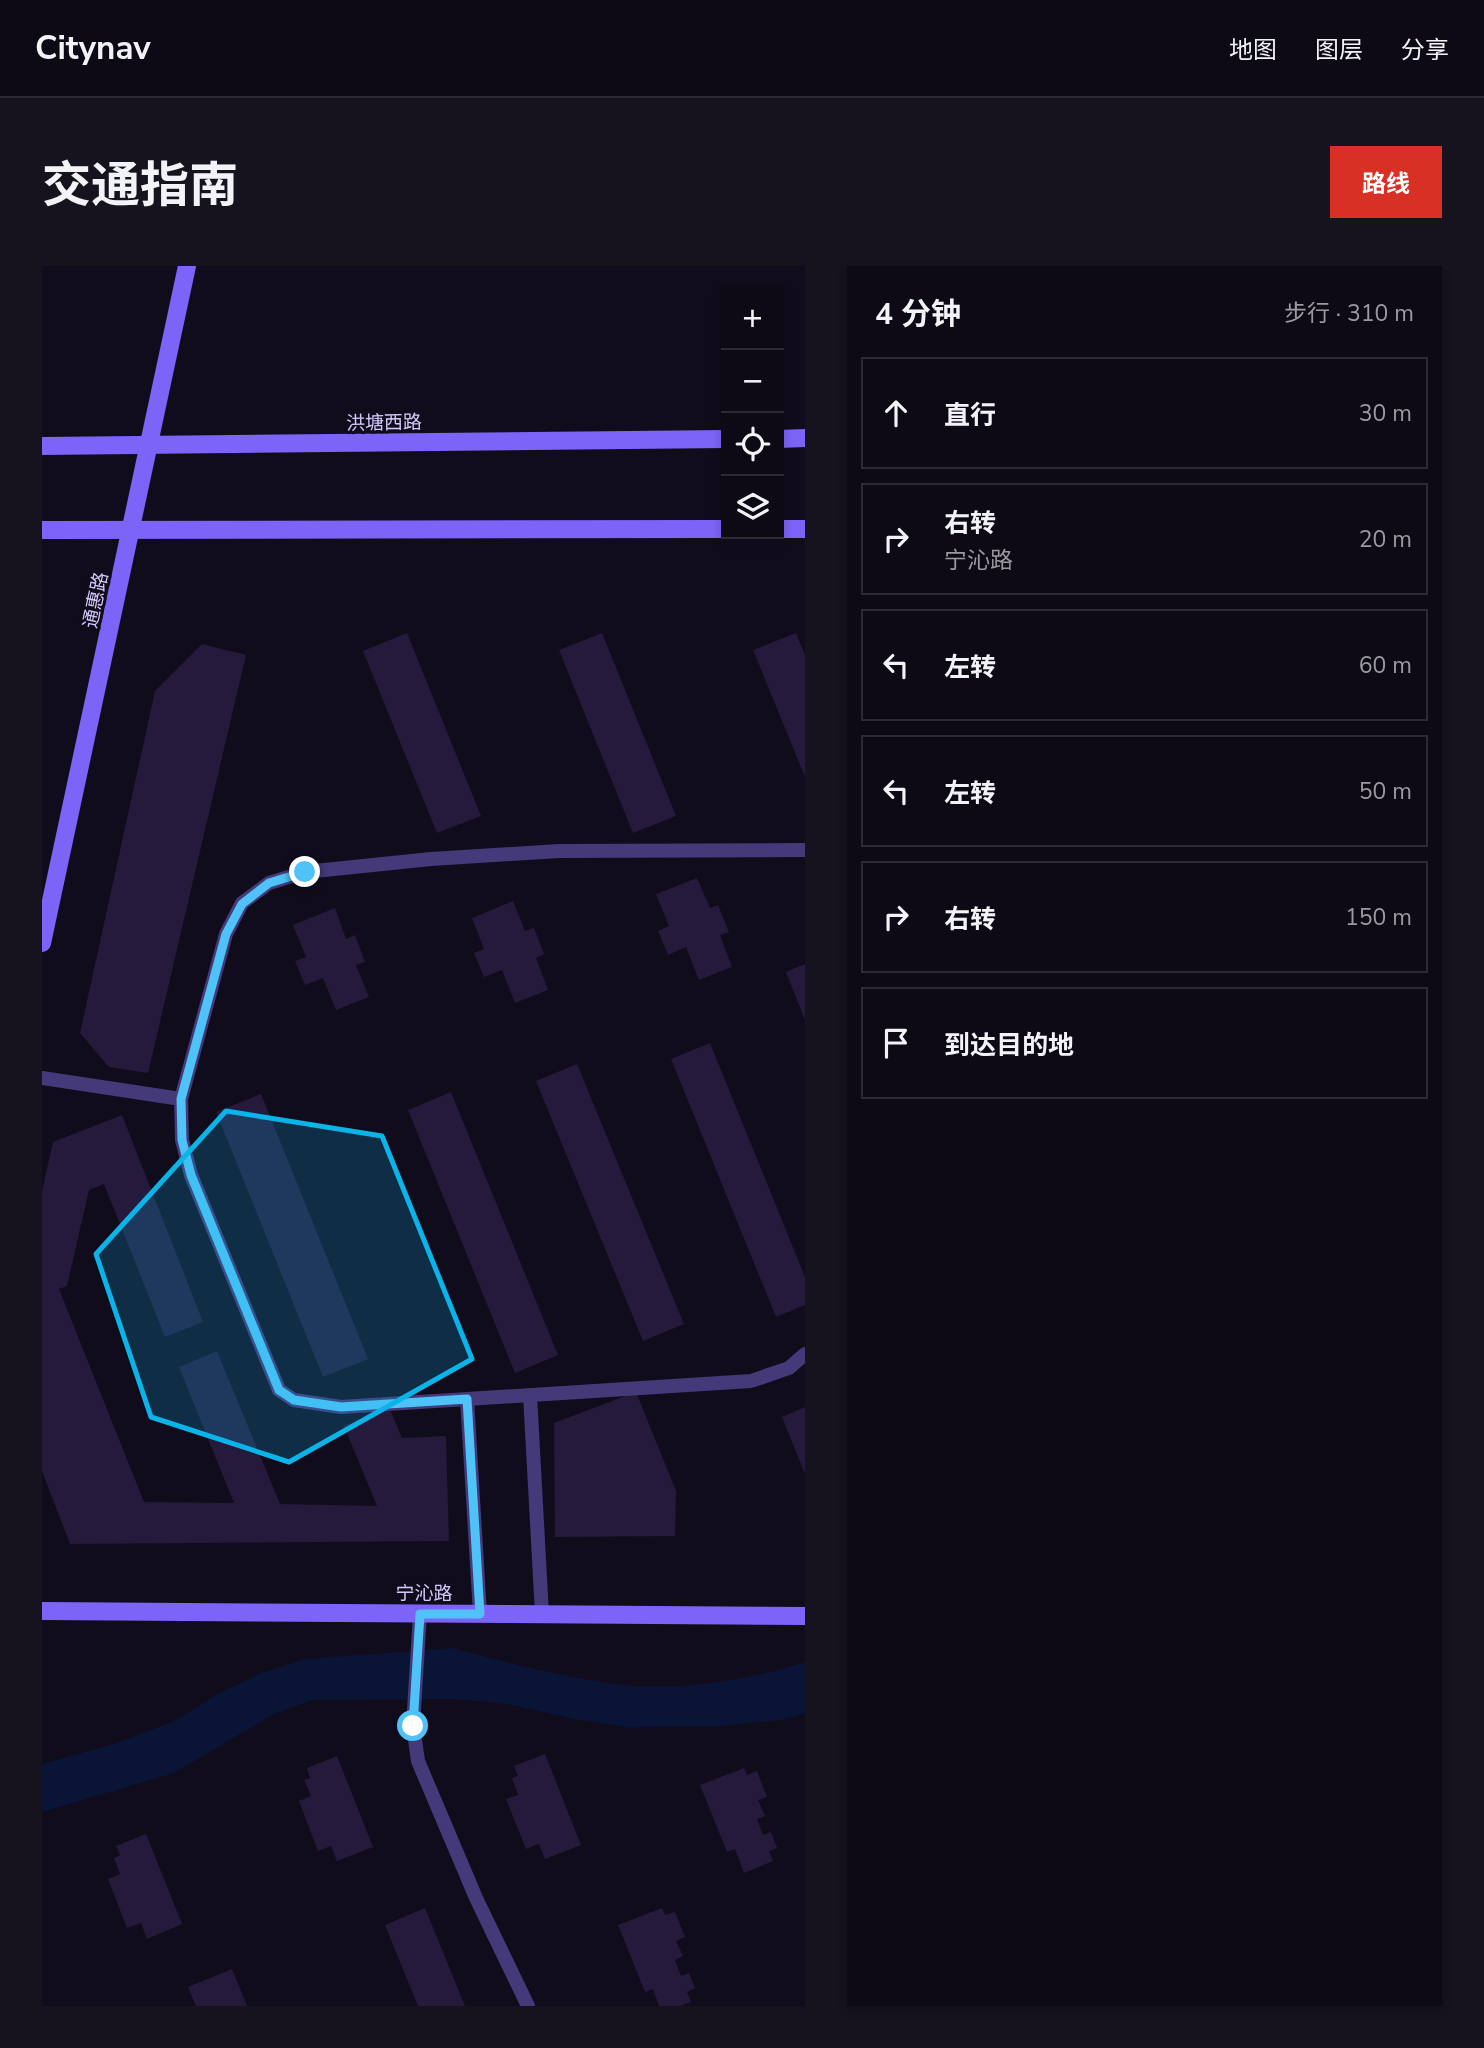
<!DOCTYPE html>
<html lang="zh">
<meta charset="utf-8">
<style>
body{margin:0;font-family:"Nunito Sans","Noto Sans SC",sans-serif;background:#16121e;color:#f1f3f6}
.controls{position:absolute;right:21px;top:21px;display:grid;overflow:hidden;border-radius:0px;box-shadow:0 4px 10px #0003}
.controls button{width:63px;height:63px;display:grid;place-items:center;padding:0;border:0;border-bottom:2px solid #2d2a34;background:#0d0915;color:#f1f3f6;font:35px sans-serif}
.stop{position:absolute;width:21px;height:21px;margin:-16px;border:5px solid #4fc3f7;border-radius:50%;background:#fff}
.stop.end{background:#4fc3f7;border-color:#fff;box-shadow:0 2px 7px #0008}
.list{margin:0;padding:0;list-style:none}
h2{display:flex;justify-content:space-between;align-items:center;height:91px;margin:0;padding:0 28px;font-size:30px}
h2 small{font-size:23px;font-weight:400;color:#9a9aa0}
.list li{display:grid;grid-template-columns:46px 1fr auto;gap:21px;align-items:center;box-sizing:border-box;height:112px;margin:0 14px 14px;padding:0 14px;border:2px solid #2d2a34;border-radius:0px}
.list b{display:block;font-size:26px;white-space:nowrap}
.list p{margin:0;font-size:23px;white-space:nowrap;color:#9a9aa0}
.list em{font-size:23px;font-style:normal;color:#9a9aa0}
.icon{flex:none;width:38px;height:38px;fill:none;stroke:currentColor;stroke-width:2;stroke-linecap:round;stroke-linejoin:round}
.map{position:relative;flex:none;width:763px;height:1740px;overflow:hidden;border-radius:0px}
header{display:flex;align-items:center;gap:42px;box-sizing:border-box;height:98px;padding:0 35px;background:#0d0915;border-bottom:2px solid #2d2a34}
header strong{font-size:33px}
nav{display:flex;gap:38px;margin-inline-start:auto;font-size:24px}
.intro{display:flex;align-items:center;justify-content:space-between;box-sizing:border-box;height:168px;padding:0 42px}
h1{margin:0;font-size:49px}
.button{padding:18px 32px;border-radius:0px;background:#d93025;color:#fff;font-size:24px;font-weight:700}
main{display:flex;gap:42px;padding:0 42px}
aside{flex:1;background:#0d0915;border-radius:0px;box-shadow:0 4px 10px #0003}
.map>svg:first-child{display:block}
.water{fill:#0a1436}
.building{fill:#25193c}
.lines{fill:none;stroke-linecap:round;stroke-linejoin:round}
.lane{stroke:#443979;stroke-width:14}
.secondary{stroke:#7c64f8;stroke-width:18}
.route{stroke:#4fc3f7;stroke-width:9}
.marked{fill:#0ab4e8;fill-opacity:0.2;stroke:#0ab4e8;stroke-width:5;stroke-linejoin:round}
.labels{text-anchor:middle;stroke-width:6;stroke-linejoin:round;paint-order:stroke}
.street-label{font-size:19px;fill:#d6c9fd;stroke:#110c1c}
</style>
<header>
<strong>Citynav</strong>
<nav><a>地图</a><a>图层</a><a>分享</a></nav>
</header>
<div class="intro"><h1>交通指南</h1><a class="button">路线</a></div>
<main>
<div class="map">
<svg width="763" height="1740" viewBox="0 0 763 1740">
<rect width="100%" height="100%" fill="#110c1c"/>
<path class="water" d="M 410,1382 C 467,1397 524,1412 583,1419 C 636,1425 713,1413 763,1396 L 763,1447 L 739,1454 L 679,1460 L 584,1461 L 533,1453 L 460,1437 L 408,1433 L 270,1434 L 232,1448 L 132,1507 L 0,1546 L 0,1498 L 75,1477 L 135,1454 L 174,1429 L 219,1407 L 264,1393 Z"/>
<g class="building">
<path d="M 365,367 L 439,550 L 395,567 L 321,385 Z"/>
<path d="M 560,367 L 634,550 L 591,567 L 517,384 Z"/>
<path d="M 754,367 L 763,389 L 763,511 L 711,384 Z"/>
<path d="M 160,378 L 204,389 L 106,807 L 67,801 L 38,767 L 113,425 Z"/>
<path d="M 655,612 L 668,642 L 676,639 L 687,666 L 678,669 L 690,701 L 657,714 L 644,681 L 626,689 L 616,665 L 627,660 L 614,628 Z"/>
<path d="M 471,635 L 483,665 L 492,662 L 502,688 L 494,692 L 506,724 L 473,737 L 460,704 L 442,711 L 432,687 L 442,683 L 430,652 Z"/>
<path d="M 293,642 L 304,673 L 313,669 L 323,696 L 314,699 L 327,731 L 294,744 L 281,712 L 263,719 L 253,695 L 264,691 L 251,659 Z"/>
<path d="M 763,698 L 763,754 L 744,706 Z"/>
<path d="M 668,777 L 763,1011 L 763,1039 L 734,1051 L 629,793 Z"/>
<path d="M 535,798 L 642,1058 L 601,1075 L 494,815 Z"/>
<path d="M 409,826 L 516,1089 L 473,1107 L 366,844 Z"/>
<path d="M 219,828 L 326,1093 L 281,1111 L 174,846 Z"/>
<path d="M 80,849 L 161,1056 L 123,1071 L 62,918 L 47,924 L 25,1020 L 17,1023 L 102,1236 L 192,1237 L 137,1101 L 175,1085 L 238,1238 L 335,1240 L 302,1160 L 347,1141 L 360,1172 L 404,1170 L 407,1275 L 28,1278 L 0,1205 L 0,925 L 11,876 Z"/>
<path d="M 594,1126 L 634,1225 L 633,1270 L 513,1271 L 512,1157 Z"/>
<path d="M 763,1141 L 763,1208 L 740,1151 Z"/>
<path d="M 503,1488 L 539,1579 L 503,1593 L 497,1578 L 484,1583 L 464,1533 L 476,1529 L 470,1512 L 476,1510 L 472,1500 Z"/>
<path d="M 295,1490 L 331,1581 L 295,1595 L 289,1580 L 276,1585 L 257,1535 L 269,1530 L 262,1514 L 268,1512 L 265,1502 Z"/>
<path d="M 702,1502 L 705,1509 L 715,1505 L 725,1531 L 716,1534 L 723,1550 L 715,1553 L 721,1569 L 729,1566 L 735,1582 L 727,1585 L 731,1595 L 702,1607 L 693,1583 L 685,1586 L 658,1519 Z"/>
<path d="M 104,1568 L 140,1658 L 105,1673 L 99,1657 L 85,1662 L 66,1613 L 78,1608 L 72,1592 L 78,1589 L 74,1580 Z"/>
<path d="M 383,1642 L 423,1740 L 376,1740 L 343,1659 Z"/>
<path d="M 620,1642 L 623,1649 L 633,1646 L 643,1671 L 634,1675 L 641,1690 L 633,1694 L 639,1710 L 647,1707 L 653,1722 L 645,1726 L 649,1736 L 638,1740 L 617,1740 L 611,1723 L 603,1726 L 576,1659 Z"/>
<path d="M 190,1703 L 205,1740 L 154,1740 L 146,1721 Z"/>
</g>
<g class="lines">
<g class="lane">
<path d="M 763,584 L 517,585 L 389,593 L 263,606 L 227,617 L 200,637 L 184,668 L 139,833 L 140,874 L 149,909 L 237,1124 L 252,1134 L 299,1141 L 709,1115 L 747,1102 L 763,1088"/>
<path d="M 0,812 L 139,833"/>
<path d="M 488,1129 L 500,1348"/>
<path d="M 425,1133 L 438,1348"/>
<path d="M 378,1348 L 371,1460 L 376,1495 L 434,1632 L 486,1740"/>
</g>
<g class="secondary">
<path d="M 737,173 L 763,172"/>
<path d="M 0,180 L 684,173"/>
<path d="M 737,263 L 763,263"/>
<path d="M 0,264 L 684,263"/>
<path d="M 0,677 L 145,0"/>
<path d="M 0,1345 L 763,1350"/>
</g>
</g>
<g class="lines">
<path class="route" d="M 263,606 L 227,617 L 200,638 L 184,668 L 139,833 L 140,874 L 149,909 L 237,1124 L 252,1134 L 299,1141 L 425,1133 L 438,1348 L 378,1348 L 371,1460"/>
</g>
<path class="marked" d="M 184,845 L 340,870 L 430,1093 L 247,1196 L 109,1151 L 54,988 Z"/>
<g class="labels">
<g class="street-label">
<text transform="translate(342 156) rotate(-1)" y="7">洪塘西路</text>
<text transform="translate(53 334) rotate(-78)" y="7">通惠路</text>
<text x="382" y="1334">宁沁路</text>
</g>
</g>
</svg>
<div class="controls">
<button>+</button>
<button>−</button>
<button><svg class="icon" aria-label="locate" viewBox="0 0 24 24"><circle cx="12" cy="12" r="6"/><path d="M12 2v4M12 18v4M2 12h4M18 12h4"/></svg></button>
<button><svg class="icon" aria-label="layers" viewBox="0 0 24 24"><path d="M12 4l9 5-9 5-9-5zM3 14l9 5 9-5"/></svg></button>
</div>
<div class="stop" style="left:371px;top:1460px"></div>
<div class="stop end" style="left:263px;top:606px"></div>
</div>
<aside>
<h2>4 分钟<small>步行 · 310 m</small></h2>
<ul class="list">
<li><svg class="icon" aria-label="ahead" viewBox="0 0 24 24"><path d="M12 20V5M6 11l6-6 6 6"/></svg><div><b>直行</b></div><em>30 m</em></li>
<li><svg class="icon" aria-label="right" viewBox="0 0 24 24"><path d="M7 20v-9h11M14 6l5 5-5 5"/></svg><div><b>右转</b><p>宁沁路</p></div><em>20 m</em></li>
<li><svg class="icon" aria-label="left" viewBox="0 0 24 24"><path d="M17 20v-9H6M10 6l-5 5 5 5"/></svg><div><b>左转</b></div><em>60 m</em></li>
<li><svg class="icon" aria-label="left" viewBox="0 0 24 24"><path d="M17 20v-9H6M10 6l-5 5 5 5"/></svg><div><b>左转</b></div><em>50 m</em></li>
<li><svg class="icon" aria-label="right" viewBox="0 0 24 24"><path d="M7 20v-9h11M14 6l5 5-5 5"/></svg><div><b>右转</b></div><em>150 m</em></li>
<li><svg class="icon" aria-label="arrive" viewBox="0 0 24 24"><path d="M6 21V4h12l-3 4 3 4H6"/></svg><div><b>到达目的地</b></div></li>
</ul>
</aside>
</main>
